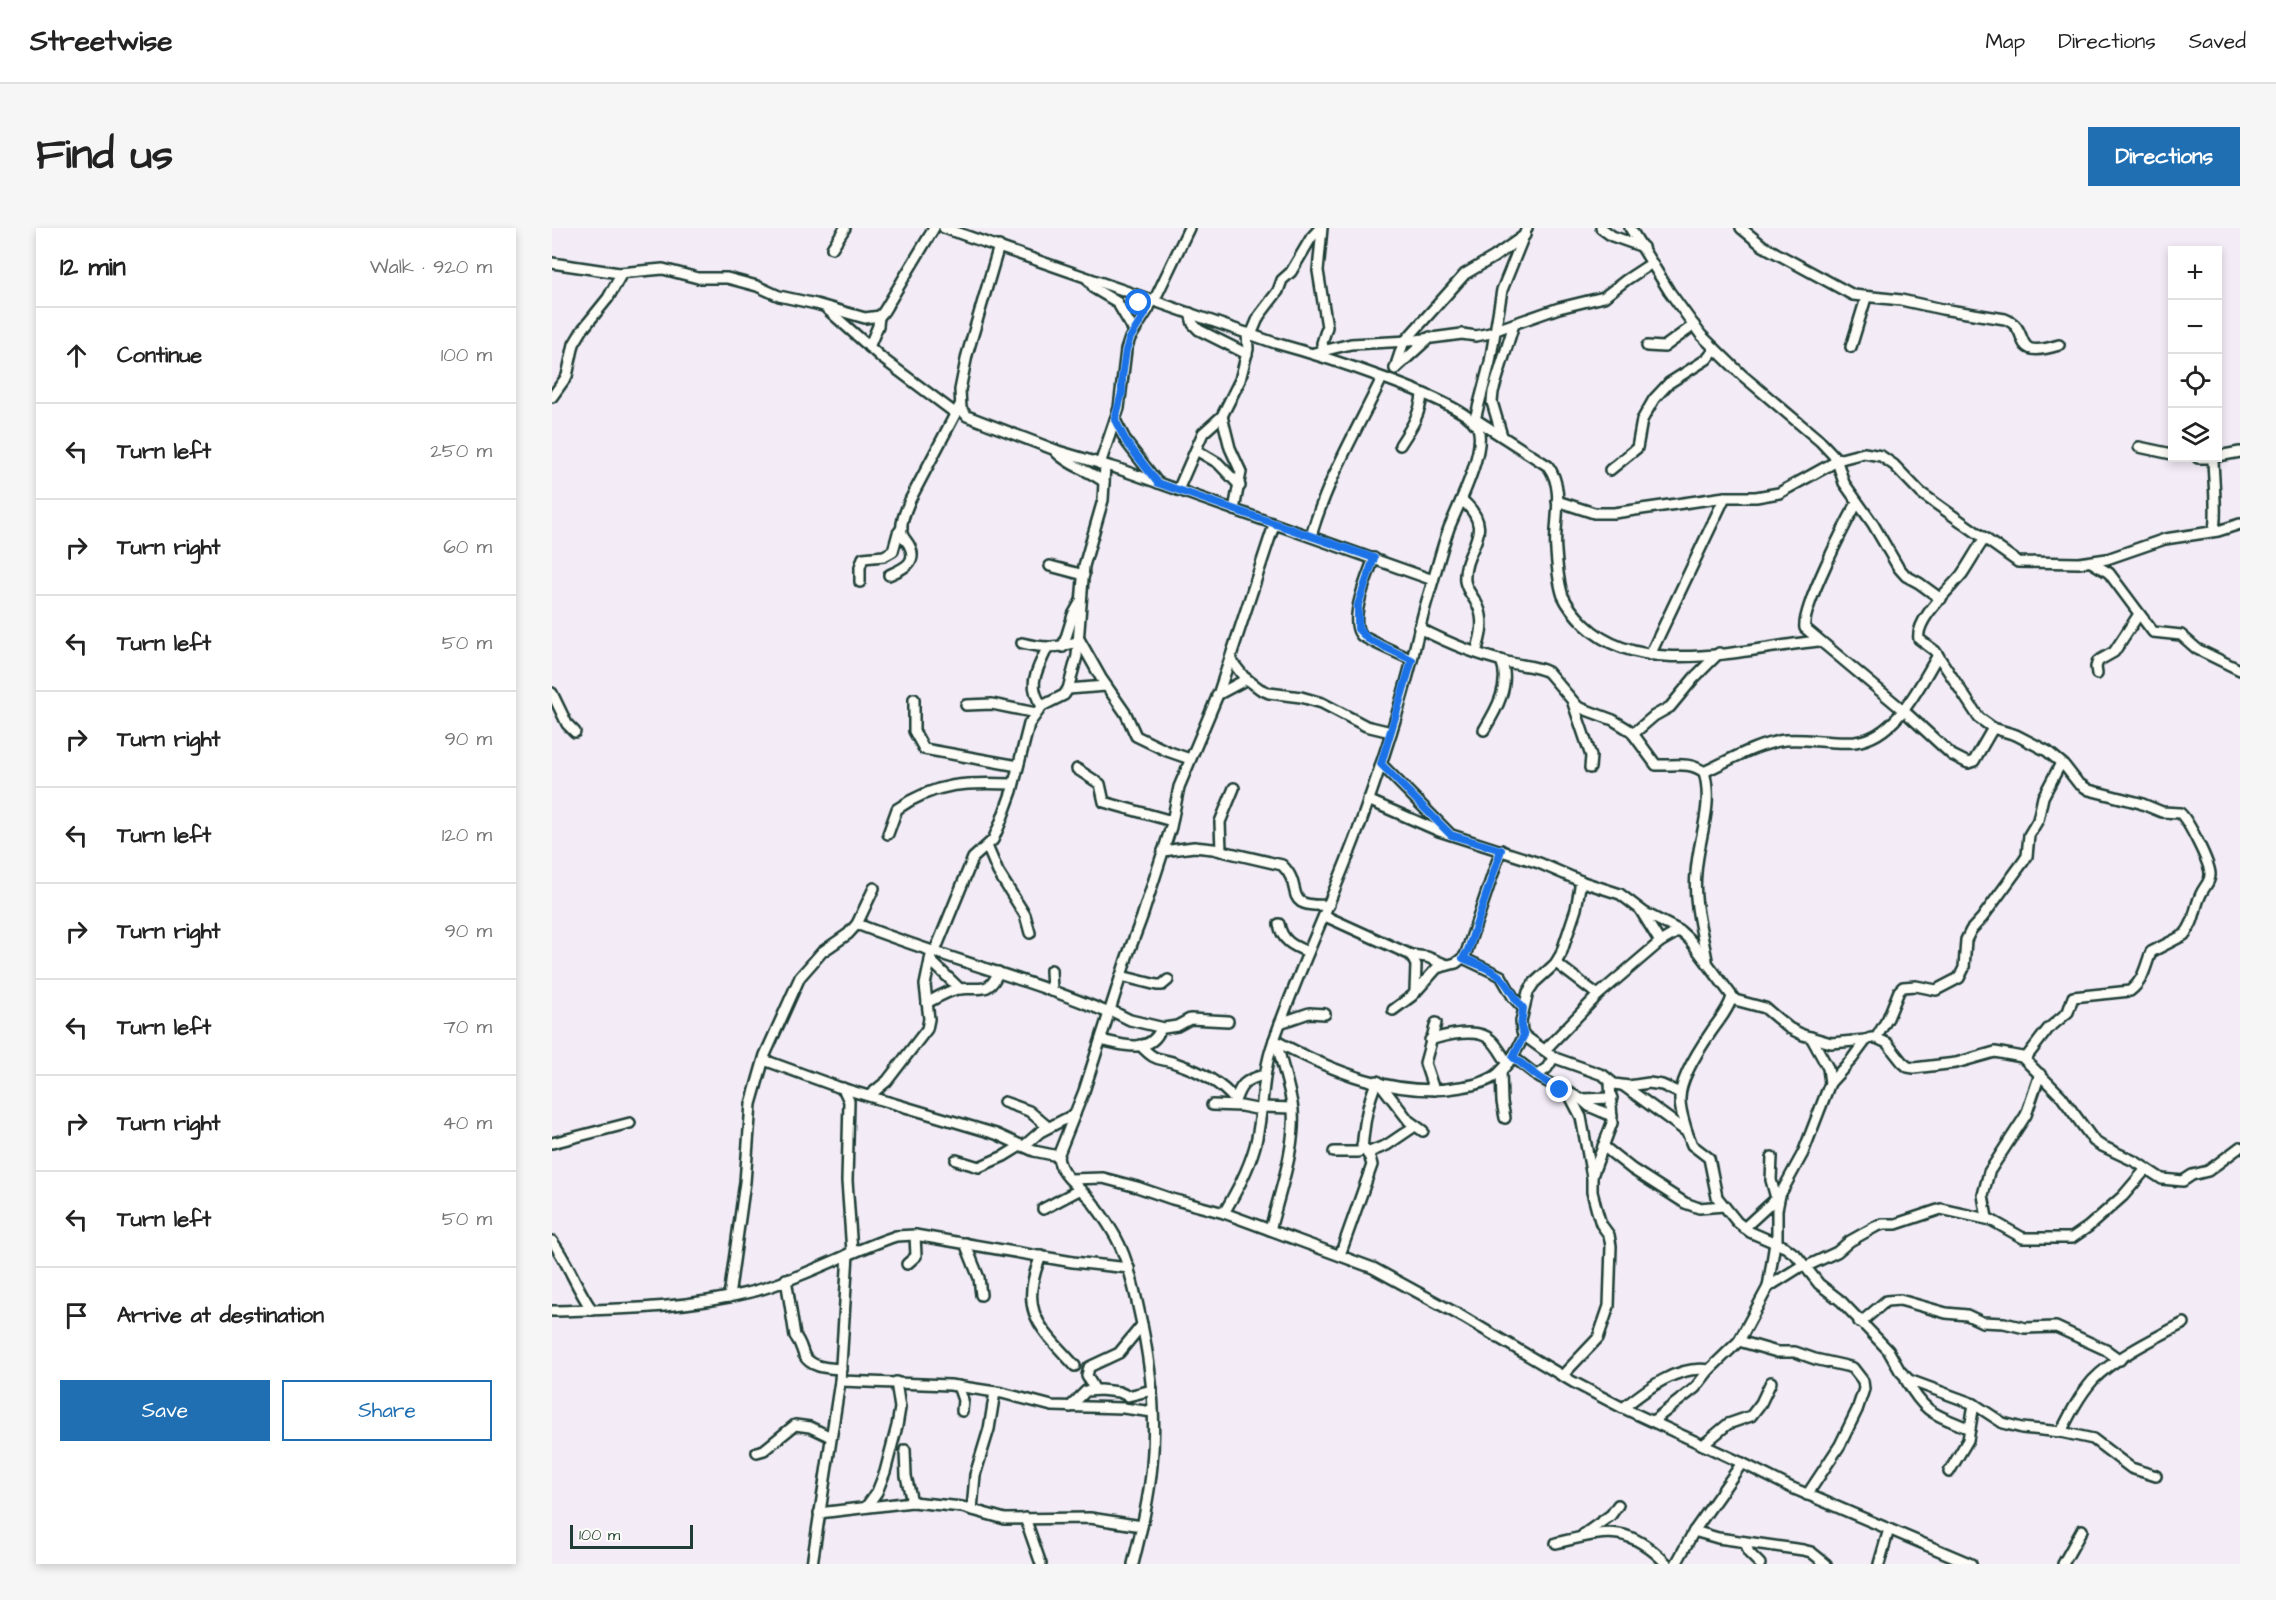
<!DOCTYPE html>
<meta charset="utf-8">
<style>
body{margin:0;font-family:"Architects Daughter",sans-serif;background:#f6f6f6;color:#222}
.controls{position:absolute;right:18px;top:18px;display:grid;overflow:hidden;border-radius:0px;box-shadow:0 3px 9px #0003}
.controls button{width:54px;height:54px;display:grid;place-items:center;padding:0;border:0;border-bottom:2px solid #e0e0e0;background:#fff;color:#222;font:30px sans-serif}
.scale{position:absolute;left:18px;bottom:15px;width:123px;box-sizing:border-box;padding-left:6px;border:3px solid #1f3d34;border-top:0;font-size:16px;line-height:21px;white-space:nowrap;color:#1f3d34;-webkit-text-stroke:4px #fdfcf7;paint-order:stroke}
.stop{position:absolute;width:18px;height:18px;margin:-14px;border:4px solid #1a73e8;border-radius:50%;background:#fff}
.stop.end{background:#1a73e8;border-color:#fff;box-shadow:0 2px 6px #0008}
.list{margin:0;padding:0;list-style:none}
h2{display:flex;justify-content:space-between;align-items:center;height:78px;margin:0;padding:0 24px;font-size:26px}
h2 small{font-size:20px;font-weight:400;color:#767676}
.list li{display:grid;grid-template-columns:39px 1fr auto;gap:18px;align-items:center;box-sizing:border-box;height:96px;padding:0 24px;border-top:2px solid #e0e0e0}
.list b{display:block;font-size:22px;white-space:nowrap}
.list em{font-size:20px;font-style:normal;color:#767676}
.actions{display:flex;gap:12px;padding:18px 24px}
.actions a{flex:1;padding:14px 0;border:2px solid #1f6fb2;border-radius:0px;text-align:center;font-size:21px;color:#1f6fb2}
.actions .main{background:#1f6fb2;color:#fff}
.icon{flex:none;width:33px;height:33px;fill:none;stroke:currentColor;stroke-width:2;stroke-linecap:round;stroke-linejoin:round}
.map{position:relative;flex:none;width:1688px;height:1336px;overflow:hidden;border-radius:0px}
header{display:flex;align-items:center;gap:36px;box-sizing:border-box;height:84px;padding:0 30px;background:#fff;border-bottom:2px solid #e0e0e0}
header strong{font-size:28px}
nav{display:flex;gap:33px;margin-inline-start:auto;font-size:21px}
.intro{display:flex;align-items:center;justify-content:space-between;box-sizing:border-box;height:144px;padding:0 36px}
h1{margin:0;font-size:42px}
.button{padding:15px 27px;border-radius:0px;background:#1f6fb2;color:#fff;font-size:21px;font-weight:700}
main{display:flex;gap:36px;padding:0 36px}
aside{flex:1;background:#fff;border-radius:0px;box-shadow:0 3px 9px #0003}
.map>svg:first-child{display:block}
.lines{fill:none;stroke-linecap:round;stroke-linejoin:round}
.minor-casing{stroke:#1f3d34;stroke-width:14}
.minor{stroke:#fdfcf7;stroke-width:9}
.route{stroke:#1a73e8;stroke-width:8}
</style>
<header>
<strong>Streetwise</strong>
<nav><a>Map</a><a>Directions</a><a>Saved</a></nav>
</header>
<div class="intro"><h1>Find us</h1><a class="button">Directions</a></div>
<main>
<aside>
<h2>12 min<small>Walk · 920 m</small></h2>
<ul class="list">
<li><svg class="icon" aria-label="ahead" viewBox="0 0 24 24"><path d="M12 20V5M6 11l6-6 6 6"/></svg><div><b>Continue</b></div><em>100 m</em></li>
<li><svg class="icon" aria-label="left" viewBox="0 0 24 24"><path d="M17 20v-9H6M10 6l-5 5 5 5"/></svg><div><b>Turn left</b></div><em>250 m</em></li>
<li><svg class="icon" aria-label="right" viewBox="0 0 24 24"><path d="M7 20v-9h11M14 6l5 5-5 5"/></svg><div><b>Turn right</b></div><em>60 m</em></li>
<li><svg class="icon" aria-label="left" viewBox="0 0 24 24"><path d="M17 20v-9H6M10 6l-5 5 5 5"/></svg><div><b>Turn left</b></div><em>50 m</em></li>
<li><svg class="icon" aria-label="right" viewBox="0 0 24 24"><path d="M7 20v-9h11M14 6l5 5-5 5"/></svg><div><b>Turn right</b></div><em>90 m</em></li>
<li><svg class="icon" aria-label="left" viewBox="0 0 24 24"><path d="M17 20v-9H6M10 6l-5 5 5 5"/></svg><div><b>Turn left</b></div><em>120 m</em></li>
<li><svg class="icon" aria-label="right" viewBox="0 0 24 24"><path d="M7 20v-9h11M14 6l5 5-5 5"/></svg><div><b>Turn right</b></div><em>90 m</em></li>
<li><svg class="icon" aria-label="left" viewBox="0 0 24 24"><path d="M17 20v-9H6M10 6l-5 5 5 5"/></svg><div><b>Turn left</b></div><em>70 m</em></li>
<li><svg class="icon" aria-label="right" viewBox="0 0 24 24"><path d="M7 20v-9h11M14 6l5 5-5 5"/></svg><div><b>Turn right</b></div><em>40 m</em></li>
<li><svg class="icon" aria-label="left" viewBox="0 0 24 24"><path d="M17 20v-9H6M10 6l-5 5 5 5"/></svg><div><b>Turn left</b></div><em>50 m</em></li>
<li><svg class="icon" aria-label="arrive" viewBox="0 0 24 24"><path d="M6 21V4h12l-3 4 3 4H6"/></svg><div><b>Arrive at destination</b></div></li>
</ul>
<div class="actions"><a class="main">Save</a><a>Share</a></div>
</aside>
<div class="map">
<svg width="1688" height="1336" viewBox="0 0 1688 1336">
<rect width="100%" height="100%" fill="#f3ecf7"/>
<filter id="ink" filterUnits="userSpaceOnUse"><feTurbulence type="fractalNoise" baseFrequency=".0167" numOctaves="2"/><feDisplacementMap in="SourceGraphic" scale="12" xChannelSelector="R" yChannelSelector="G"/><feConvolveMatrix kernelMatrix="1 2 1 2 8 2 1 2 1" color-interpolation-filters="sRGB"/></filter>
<g filter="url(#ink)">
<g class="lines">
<g class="minor-casing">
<g id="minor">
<path d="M 392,0 L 723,115 C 756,124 915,172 926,200 C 934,223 906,278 897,300 C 889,322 884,344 877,366 C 870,388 865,410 860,432 C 846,487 828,541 809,594 C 782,669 747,740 721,815 C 709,849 712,884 703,918 C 696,943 684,964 672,985"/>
<path d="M 770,0 L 766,43 L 775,99 L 770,115 L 772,122"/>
<path d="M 1049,0 L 1060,8 L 1091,19"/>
<path d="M 1078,0 L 1117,63 L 1149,107 L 1190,147 L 1268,213 L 1284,230 L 1289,231 L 1312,225 L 1329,228 L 1342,237 L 1369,265 L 1466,334 L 1527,335 L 1555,331 L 1613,311 L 1666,303 L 1688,296"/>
<path d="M 1189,0 L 1211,18 L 1301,67 L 1349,72 L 1390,81 L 1453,91 C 1482,102 1455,133 1507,117"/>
<path d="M 447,18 L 415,127 L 408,162 L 409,181 L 415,188 L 506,223 L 567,241 L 881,352"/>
<path d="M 280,20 L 293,0"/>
<path d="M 0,35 L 67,45 L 111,41 L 146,50 L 175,50 L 205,58 L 227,68 L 264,76 L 313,90 L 328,88 L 332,83 L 382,0"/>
<path d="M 535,50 L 543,61 L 565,74 L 582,103"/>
<path d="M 602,73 L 637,0"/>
<path d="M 275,81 L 331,131 L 403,185"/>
<path d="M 638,85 L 641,96 L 647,102 L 695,126"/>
<path d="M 944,102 L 1007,80 L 1052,69 L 1074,52 L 1100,35"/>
<path d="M 699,107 L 707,88 L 726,63 L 730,52 L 739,44 L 759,10 L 768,0"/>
<path d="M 853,113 L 913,46 L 942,29 L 973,7"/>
<path d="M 1095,118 L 1112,119 L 1142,97"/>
<path d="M 317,119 L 326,98 L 327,88"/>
<path d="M 1299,119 L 1314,70"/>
<path d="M 762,125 L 799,116 L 857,113 L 910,106 L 924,108 L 943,104"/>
<path d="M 843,140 L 852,113"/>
<path d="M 843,141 L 878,109"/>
<path d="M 0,169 L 15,148 L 22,116 L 31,101 L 56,70 L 70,45"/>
<path d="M 670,188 L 678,220 L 689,244 L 682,282"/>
<path d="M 923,191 L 996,238 C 1014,262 1001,296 1004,323 C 1005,337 1006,354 1011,368 C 1016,379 1025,389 1033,397 C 1090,452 1196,420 1266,413"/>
<path d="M 563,192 L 575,215 L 606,255"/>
<path d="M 922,195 L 938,134 L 950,62 L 975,0"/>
<path d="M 950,208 L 940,174 L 941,164 L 962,96"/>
<path d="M 848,217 C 859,200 868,187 870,167"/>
<path d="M 1587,219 L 1620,226"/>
<path d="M 644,222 L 666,235 L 688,258"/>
<path d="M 504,224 C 517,238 537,242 552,254"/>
<path d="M 1666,228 L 1688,224"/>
<path d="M 1284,230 L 1292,255 L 1321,296 L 1346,339 L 1354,348 L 1367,355 L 1389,371"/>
<path d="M 1646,230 L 1657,230"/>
<path d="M 1661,230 C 1661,245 1666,293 1661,303"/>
<path d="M 548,236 L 567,180 L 574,122 L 578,110 L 597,80 L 598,71"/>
<path d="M 1058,242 L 1085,220 L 1090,192 L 1102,171 L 1117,155 L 1155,131 L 1163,121"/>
<path d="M 626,262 L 651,205 L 670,188 L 688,152 L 696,121 L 695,105"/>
<path d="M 910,272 C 947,304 910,320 913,353 C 915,364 922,369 926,378 C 933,393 929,409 924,424"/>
<path d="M 1005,273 L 1042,285 L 1062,285 L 1173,269 L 1204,269 L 1227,265 L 1285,233"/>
<path d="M 1305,275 C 1294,295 1249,382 1253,400 L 1351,482 L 1400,527 L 1416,535 L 1422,533 L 1441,500"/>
<path d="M 759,308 C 775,252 805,202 830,150"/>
<path d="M 1433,310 C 1425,321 1418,334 1410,346 C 1398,361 1363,392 1367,411 L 1383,423 L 1427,490 L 1441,500 L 1464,507 L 1495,523 L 1512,537 L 1526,555 L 1537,562 L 1588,575 L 1610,584 L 1628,585 C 1636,592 1659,637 1658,647 C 1658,654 1653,658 1650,664 C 1642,678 1644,694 1632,707 L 1599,724 C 1593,739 1592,752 1578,763 L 1521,769 L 1516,784 L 1496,801 L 1473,831"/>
<path d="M 822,330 C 816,347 796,392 809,407 C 815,412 850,427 860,432"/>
<path d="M 1539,334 L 1557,345 L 1601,404 L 1629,407 L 1645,421 L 1688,442"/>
<path d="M 498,338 L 532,347"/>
<path d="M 337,347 C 350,341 367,335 357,317 C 355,313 351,310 350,305 C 348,294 354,282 358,272 L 408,177"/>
<path d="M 308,354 L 308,339 L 311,330 L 332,328 L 341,323 L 346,305 L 350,300"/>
<path d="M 867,400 C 896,415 928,428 959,435 C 972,438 984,438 996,444 L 1026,479 L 1061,492 L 1079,503 L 1104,537 C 1122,538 1137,533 1152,544 C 1162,578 1146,611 1144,645 C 1141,674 1150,704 1155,732"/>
<path d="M 527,411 L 549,450 L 574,486 L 584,508 L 615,523 L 638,531"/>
<path d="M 470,415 C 490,420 506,421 527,413"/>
<path d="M 511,419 L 521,387 L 529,373"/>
<path d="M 1098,427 L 1173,269"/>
<path d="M 678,431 L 692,449 L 708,461 L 717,465 L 749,469 L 770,475 L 814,498 L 839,504"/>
<path d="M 1545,446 L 1544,439 L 1546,433 L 1562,424 L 1587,386"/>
<path d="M 516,461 L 554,458"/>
<path d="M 0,465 L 15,496 L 23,504"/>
<path d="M 665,467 L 695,451"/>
<path d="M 362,471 L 362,503 L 372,521 L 466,538"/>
<path d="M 1021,475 L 1039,528 L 1038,540"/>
<path d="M 414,477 L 440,476 L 484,485"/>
<path d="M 490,478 C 474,455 486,442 495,420"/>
<path d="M 932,502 C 945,481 959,456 949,432"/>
<path d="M 1081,506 L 1102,488 L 1118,479 L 1142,450 L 1167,425"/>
<path d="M 829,536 L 897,605"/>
<path d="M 525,541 L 548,556 L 552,574 L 620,593"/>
<path d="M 1152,544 C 1178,532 1204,516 1233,512 C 1256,510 1280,516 1303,514 C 1344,509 1367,459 1386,427"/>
<path d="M 816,572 L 887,603 L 987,635 L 1031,654 L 1068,666 L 1093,685 L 1128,703 L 1138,712 L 1183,772 L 1213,780 L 1237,800 L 1251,807 L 1279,815 L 1314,812"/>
<path d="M 336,606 L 345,581 C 384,554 416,554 461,556"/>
<path d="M 435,618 L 446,644 L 473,687 L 478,705"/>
<path d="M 611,623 L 642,619 L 661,621 L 730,637 C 754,660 727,680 777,677"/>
<path d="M 669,623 L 668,594 L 682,560"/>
<path d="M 1029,653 L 1024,681 L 1009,726 L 1003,736 L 982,755 L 976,764 L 969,793 L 970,804 L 974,809 L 1003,830 L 1051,847 L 1062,856 L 1077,858 L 1097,855 L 1110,857 L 1128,865"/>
<path d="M 1089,683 L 1108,714"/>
<path d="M 773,688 L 859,727 L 875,729 L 895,737"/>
<path d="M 305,696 C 388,729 475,750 557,785"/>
<path d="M 727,696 C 730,713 741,718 756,724"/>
<path d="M 383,723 L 421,630 L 441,612 L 448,596 L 460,563 L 477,496 L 490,478 L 512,467 L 516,461 L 525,428 L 532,338 L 551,272 L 553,237"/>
<path d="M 859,727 L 864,737 L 863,763"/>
<path d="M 911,730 L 949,748 L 961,769 L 971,780"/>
<path d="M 378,732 L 408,761"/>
<path d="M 1004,735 L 1046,767"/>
<path d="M 499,742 L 500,763"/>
<path d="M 569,748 L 605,757 L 610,757 L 616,752"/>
<path d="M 375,775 C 384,770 395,763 406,761 C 425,758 438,768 446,744"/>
<path d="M 558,782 L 578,792 L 612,800 L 625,798 L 638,791 L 676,793"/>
<path d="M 841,782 L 860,768 L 885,740 L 904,735 L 913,728 L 949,622"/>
<path d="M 728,795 L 757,785 L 773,786"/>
<path d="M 1324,810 L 1336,790 L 1347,763 L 1351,759 L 1364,758 L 1384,762 L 1407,750 L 1412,740 L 1414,712 L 1419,702 L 1430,690 L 1471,634 L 1475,628 L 1477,607 L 1486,592 L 1491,569 L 1509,535"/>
<path d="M 549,812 C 571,817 599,827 609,800"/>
<path d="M 722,812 C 777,842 845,871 909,859 C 923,857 937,854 947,845 C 959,834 966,821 972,807"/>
<path d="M 878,812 C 893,807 927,799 939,812 C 946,818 950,828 956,835"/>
<path d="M 588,817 C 606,836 605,828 626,836 C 647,843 669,855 683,872"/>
<path d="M 993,822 L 1046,767 L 1108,714 L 1127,703"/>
<path d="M 961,829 L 988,850 L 1029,871 L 1060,870"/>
<path d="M 212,832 L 286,859 L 444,906 L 482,923 L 506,928"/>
<path d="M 949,843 L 950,874 L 953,890"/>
<path d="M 984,848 L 995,840 L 1002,829"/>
<path d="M 827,854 L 857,893 L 871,903"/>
<path d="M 1278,855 L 1300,831 L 1314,812 L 1319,810 L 1324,810 L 1335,815 L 1350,834 L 1356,839 L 1362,840 L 1404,835 L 1443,824 L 1470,829 L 1509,868 L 1542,913 L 1548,917 L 1584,934 L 1610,951 L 1631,953 L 1640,947 L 1656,943 L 1688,919"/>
<path d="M 1072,858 L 1135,904 L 1140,917 L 1157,930 L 1165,969 L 1185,994 L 1198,1004 L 1233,1019 L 1245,1028 L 1267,1056 L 1289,1073 L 1336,1122 L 1348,1143 L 1357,1152 L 1422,1176 L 1451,1195 L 1470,1200 L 1509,1204 L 1541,1211 L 1579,1240 L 1604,1248"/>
<path d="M 291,860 L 297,873 L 295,953 L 300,1024"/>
<path d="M 882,862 L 873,835 L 884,795"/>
<path d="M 1017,866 L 1029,889 L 1040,949"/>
<path d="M 318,867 L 335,853 L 375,801 L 377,791 L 373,757 L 380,723"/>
<path d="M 1029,871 L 1037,878 L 1060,888"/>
<path d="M 452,874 L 477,883 L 496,899"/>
<path d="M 682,876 C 688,857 692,852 712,847"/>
<path d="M 660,877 L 689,878 L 709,882"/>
<path d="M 709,879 L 740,880"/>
<path d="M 1135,904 C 1132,893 1128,883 1128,872 C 1127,853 1148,820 1159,804 C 1167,792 1176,783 1180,769"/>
<path d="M 0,915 L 78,895"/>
<path d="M 472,918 L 488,904 L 523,886"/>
<path d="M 1051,918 L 1080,941 L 1133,975 L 1147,980 L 1172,978"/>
<path d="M 782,924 L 806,924 L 810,922 C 812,898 815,875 825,853"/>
<path d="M 815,925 L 835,917 L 863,898"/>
<path d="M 1220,929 L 1219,952 L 1224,970"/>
<path d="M 404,932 L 427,939 L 452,928 L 470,917"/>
<path d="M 518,951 L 551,950 L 585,959 L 620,971 L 672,985 L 821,1040 L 911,1089 L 1021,1154 L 1071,1180 L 1190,1235 L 1238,1259 L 1419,1336"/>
<path d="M 491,981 L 527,962"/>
<path d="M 1435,990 L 1431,967 L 1437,944 L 1474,887 L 1488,846"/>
<path d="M 1192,1000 L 1228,967"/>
<path d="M 718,1002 C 727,967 744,919 741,882 C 738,859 729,836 725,814"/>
<path d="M 0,1013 C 16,1034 24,1060 40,1082"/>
<path d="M 413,1015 L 427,1050 L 429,1067"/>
<path d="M 1225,1016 L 1225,982 L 1228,967 L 1251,925 L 1278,855 L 1276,840 L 1259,809"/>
<path d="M 788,1027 L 820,937 L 818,930 L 810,917"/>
<path d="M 489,1028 C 466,1083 487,1098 523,1138"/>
<path d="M 355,1036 L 364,1028 L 363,1007"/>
<path d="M 1253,1039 L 1285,1024 L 1298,1013 L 1323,999 L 1331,996 L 1344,996 L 1389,981 L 1439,992 L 1471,1010 L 1520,1010 L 1536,999 L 1571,968 L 1594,941"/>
<path d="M 234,1051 L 243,1108 C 249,1115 249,1120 252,1127 C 259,1140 276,1140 289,1141"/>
<path d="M 1216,1059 L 1251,1037"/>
<path d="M 177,1069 L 193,954 L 199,876 L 213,827 L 248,749 L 270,724 L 296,706 L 305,696 L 322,660"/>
<path d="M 0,1083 C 69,1081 132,1081 199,1064 C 249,1051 296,1024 344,1008 L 363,1007 L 521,1034 L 577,1040"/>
<path d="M 1307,1094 L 1314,1090 L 1334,1073 L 1348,1072 L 1394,1085 L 1415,1087 L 1430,1094 L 1452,1095 L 1473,1100 L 1504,1099 L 1554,1122 L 1568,1132"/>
<path d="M 1187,1113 L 1225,1124 L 1243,1124 L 1263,1131 L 1294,1138 L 1301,1140 L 1311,1153 L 1312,1161 L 1305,1182 L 1288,1217 L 1255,1267"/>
<path d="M 1010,1148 L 1046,1110 L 1057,1078 L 1059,1018 L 1057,1007 L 1049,996 L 1045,983 L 1040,964 L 1040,948 L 1060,895 L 1058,854"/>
<path d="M 1354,1152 C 1374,1187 1383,1186 1418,1201"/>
<path d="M 288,1153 L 398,1157 L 450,1165 L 500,1178 L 571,1180 L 601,1184"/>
<path d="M 406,1158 L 411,1172 L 410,1183"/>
<path d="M 543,1162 L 535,1148 L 537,1139 L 567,1125 L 590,1097"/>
<path d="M 518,1179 L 534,1163 L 548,1162 L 567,1164 L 576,1168 L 600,1162"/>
<path d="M 1071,1180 C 1095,1161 1125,1137 1157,1142"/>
<path d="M 1101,1193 L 1143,1160 L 1157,1142 L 1187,1113 L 1216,1059 L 1223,1015"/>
<path d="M 1509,1204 C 1518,1186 1527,1168 1541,1152 C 1562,1130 1605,1109 1632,1095"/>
<path d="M 1151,1217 L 1176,1196 L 1199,1188 L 1209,1175 L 1219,1154"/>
<path d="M 353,1222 L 354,1248 L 360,1274"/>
<path d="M 205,1224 L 212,1222 L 243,1197 L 258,1199 L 279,1209"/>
<path d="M 1397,1244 L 1416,1212 L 1422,1176"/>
<path d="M 314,1279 L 325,1264 L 333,1244 L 345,1198 L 348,1180 L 344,1154"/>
<path d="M 420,1282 L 423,1247 L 437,1201 L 443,1164"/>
<path d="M 267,1285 L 360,1274 L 410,1279 L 453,1291 L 538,1290 L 590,1298"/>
<path d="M 473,1290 L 489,1336"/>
<path d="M 1142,1303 L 1166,1310 L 1251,1322 L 1259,1324 L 1274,1336"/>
<path d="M 1031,1307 L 1059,1287 L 1066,1277"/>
<path d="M 1193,1314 L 1197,1325 L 1208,1336"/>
<path d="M 1004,1315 C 1055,1303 1075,1295 1115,1336"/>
<path d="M 260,1336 L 288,1153 L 296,1026"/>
<path d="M 581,1336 C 589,1304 597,1271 600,1237 C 605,1184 598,1130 586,1078 C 580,1052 574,1024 559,1001 C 553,991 545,980 538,971 C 527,959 507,946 506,928 L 532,863 L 575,729 L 590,689 L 619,599 L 627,559 L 667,464 L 722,297"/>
<path d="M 1124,1336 L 1142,1303 L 1190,1235"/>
<path d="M 1327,1336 L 1337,1301"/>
<path d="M 1511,1336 L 1530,1302"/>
</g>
</g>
<use href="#minor" class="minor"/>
</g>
</g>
<g class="lines" filter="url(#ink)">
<path class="route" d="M 587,75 L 593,86 L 578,110 L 574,122 L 570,150 L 570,164 L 563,192 L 575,215 L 606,255 L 822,330 L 806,377 L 806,401 L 816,411 L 860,432 L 829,536 L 899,607 L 949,622 L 916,722 L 911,730 C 924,736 942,741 951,752 C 959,761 962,771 971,780 L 969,799 L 972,807 L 961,829 L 988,850 L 1008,862"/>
</g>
</svg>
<div class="controls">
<button>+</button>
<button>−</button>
<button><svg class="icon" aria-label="locate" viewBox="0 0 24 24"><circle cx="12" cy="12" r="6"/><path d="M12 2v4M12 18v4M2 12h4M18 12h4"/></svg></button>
<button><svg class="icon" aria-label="layers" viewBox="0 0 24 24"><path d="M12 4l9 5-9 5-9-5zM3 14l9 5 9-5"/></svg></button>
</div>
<div class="scale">100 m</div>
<div class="stop" style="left:587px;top:75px"></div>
<div class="stop end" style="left:1008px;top:862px"></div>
</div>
</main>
